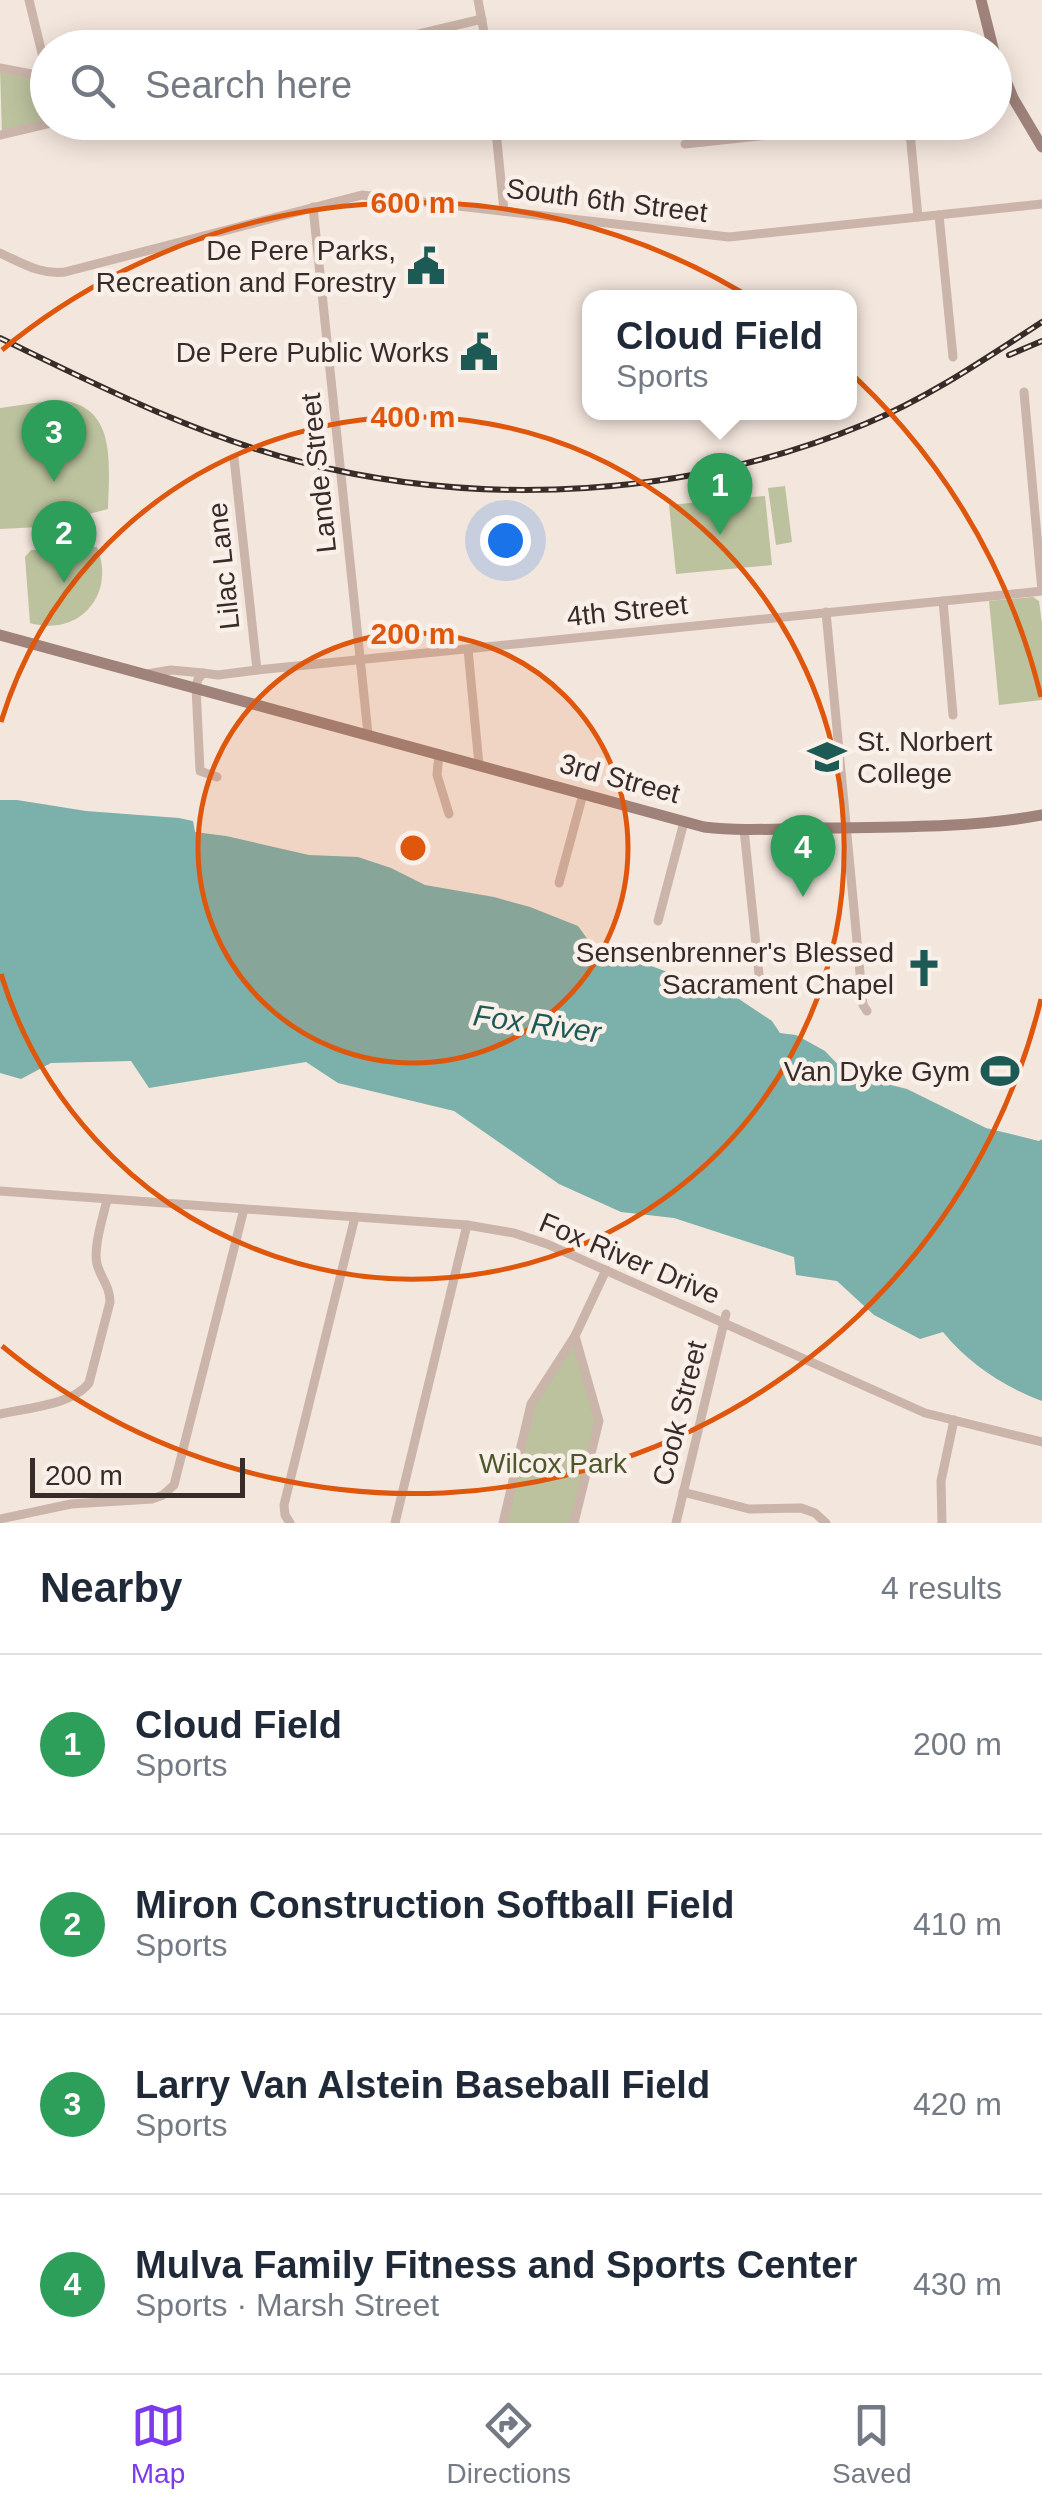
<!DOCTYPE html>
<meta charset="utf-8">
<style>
body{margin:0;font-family:Arial,sans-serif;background:#f2f2f3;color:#1f2937}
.scale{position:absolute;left:30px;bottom:25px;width:215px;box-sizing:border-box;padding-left:10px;border:5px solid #382c29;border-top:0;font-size:28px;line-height:35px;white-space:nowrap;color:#382c29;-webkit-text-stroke:8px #faf0ea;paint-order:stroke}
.you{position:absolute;left:505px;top:540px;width:35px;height:35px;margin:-25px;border:8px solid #fff;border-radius:50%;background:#1a73e8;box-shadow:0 0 0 15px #1a73e833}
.badge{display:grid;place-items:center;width:65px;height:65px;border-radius:50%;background:#7c3aed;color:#fff;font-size:32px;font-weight:700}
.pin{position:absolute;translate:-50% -82px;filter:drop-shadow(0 2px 5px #0008)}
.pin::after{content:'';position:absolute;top:52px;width:35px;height:30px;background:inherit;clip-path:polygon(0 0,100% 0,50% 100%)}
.popup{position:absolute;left:582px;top:290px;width:275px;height:130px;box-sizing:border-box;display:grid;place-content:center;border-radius:20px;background:#fff;filter:drop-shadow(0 2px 8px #0005);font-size:32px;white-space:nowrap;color:#747a83}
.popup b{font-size:38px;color:#1f2937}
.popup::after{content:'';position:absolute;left:50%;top:100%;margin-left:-20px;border:20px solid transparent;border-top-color:#fff}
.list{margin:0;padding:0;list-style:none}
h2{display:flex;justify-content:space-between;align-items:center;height:130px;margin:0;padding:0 40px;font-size:42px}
h2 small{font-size:32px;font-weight:400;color:#747a83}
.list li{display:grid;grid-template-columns:65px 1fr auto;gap:30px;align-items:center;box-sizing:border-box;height:180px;padding:0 40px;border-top:2px solid #e0e1e3}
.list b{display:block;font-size:38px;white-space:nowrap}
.list p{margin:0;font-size:32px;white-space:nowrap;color:#747a83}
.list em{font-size:32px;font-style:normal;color:#747a83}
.icon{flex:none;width:55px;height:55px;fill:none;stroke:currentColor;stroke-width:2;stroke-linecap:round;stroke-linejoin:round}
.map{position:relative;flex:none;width:1042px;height:1523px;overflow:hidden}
.search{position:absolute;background:#fff;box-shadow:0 5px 25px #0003;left:30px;right:30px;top:30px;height:110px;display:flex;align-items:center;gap:25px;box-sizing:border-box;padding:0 35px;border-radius:55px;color:#747a83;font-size:38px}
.sheet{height:850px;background:#fff}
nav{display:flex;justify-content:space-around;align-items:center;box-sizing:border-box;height:140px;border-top:2px solid #e0e1e3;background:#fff;font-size:28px;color:#747a83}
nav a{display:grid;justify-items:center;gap:5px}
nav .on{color:#7c3aed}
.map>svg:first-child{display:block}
.green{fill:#bbc29d}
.water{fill:#7cb0ab}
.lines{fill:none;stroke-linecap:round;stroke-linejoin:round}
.street{stroke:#cbb4a9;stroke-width:9}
.secondary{stroke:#9f827a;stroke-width:11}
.rail-casing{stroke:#382c29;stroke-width:6}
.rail{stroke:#faf0ea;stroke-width:2.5;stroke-dasharray:8;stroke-linecap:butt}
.ring{fill:none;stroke:#df570d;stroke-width:5}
.labels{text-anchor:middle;stroke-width:9;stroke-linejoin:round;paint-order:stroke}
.street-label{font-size:28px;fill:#382c29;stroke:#faf0ea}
.poi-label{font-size:28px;fill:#382c29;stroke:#faf0ea;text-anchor:end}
.park-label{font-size:28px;fill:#4d572c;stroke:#faf0ea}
.water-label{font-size:30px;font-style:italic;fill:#1e5a55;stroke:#faf0ea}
.centre{fill:#df570d;stroke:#faf0ea;stroke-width:5}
.ring-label{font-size:30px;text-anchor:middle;font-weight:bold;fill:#df570d;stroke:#faf0ea;stroke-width:9;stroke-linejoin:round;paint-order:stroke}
</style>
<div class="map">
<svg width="1042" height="1523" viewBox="0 0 1042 1523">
<rect width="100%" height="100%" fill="#f3e6dd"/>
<g class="green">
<path d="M 0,68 L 47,77 L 48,122 L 2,135 Z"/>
<path d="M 56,400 C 118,403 109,464 108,509 L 40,527 L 0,529 L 0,408 Z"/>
<path d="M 785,486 L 792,542 L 776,545 L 768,488 Z"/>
<path d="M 765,496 L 772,565 L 676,574 L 669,505 Z"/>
<path d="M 97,547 C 116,594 80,637 30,623 L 25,557 L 31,550 Z"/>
<path d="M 1033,597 L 1039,601 L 1042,624 L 1042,700 L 999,705 L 989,601 Z"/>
<path d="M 575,1336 L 599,1421 L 574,1523 L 503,1523 L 531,1404 Z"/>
</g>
<path class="water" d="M 0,800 L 17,800 L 86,811 L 179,818 L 193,821 L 195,832 L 226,836 L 309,855 L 358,857 L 391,868 L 425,885 L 494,897 L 530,907 L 578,926 L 591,944 L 736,997 L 772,1021 L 780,1033 L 796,1035 L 825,1051 L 847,1074 L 907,1089 L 986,1128 L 1039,1141 L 1042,1139 L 1042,1401 C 1004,1387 968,1363 943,1332 L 920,1339 L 874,1315 L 837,1281 L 796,1275 L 794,1257 L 674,1218 L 621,1212 L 559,1184 L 454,1111 L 338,1083 L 306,1062 L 149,1088 L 131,1061 L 51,1063 L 21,1079 L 0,1073 Z"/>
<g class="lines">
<g class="street">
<path d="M 29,0 L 48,78"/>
<path d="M 478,0 L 487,48"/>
<path d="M 360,48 L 482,19"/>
<path d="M 0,68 L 47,77"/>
<path d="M 495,122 L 504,211"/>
<path d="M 909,122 L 918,217"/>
<path d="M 0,135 L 55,122"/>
<path d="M 685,144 L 890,122"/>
<path d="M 313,207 L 368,734"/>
<path d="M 939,215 L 953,357"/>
<path d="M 0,253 C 22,263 40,275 65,272 L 362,195 L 729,237 L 1042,204"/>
<path d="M 234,458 L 257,670"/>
<path d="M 943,601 L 953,715"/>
<path d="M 826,612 L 863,1005 L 867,1011"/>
<path d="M 468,649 L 479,765"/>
<path d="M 147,674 L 171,670 L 203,673"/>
<path d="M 439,754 L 437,775 L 449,814"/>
<path d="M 217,777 L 200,771 L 196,687 L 198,679 L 203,673 L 218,675 L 257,670 L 943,601 L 1033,592 L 1042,591 L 1024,392"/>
<path d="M 744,829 L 760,984"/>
<path d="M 559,883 L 583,794"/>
<path d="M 658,921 L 684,822"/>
<path d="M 0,1191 L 467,1225 L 514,1233 L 547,1244 L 925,1413 L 1042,1442"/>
<path d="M 575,1336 L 606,1270"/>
<path d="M 0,1414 C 27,1408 72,1405 89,1383 L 110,1302 C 110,1286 101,1279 97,1264 C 93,1248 103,1217 107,1200"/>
<path d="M 683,1492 L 749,1509 L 801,1508 L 815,1513 L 826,1523"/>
<path d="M 0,1519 L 71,1504 L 152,1499 L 163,1495 L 174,1485 L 244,1209"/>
<path d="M 290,1523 L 285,1515 L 284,1505 L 355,1217"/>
<path d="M 395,1523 L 467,1225"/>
<path d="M 503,1523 L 531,1404 L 575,1336 L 599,1421 L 574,1523"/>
<path d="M 676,1523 L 726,1314"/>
<path d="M 942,1523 L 941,1481 L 954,1420"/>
</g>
<g class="secondary">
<path d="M 981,0 L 993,48"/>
<path d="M 994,51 L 1013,98 L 1042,147"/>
<path d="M 0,635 L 704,827 C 744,832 787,828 827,828 C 899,827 971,828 1042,815"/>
</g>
<g class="rail-casing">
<g id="rail">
<path d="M 0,338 C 97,385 195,435 301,462 C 485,509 689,497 865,424 C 928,398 985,359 1042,322"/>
<path d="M 1009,355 L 1042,341"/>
</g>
</g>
<use href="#rail" class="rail"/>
</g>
<circle cx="413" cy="848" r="215" fill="#df570d" fill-opacity=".12"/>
<g class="ring">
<circle cx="413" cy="848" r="215"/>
<path d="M1 722A431 431 0 1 1 1 974"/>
<path d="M1041 999A646 646 0 0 1 2 1346M2 350A646 646 0 0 1 1041 697"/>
</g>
<defs>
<g id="civic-bare" transform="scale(3)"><path d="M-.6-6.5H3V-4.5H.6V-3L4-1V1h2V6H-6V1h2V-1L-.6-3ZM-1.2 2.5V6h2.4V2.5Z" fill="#1e5a55" stroke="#faf0ea" stroke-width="2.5" paint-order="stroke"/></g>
<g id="university-bare" transform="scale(3)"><path d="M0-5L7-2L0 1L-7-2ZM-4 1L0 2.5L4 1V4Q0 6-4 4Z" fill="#1e5a55" stroke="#faf0ea" stroke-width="2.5" paint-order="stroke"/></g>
<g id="church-bare" transform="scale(3)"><path d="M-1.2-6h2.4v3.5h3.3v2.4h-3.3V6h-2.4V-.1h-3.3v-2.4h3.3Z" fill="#1e5a55" stroke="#faf0ea" stroke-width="2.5" paint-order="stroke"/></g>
<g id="stadium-bare" transform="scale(3)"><path d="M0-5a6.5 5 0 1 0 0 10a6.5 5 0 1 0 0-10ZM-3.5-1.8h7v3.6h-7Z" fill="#1e5a55" stroke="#faf0ea" stroke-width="2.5" paint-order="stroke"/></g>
</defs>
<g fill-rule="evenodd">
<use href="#civic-bare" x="426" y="266"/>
<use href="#civic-bare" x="479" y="352"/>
<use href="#university-bare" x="827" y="757"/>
<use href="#church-bare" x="924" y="968"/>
<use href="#stadium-bare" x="1000" y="1071"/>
</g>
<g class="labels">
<g class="street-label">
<text transform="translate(607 200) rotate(7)" y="10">South 6th Street</text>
<text transform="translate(318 473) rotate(-96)" y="10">Lande Street</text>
<text transform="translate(223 566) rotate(-96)" y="10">Lilac Lane</text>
<text transform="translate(627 610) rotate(-6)" y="10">4th Street</text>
<text transform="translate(620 778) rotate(15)" y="10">3rd Street</text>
<text transform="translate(630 1258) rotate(23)" y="10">Fox River Drive</text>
<text transform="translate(679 1413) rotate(-76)" y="10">Cook Street</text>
</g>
<g class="poi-label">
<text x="396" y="260">De Pere Parks,<tspan x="396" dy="32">Recreation and Forestry</tspan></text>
<text x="449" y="362">De Pere Public Works</text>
<text x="857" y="751" text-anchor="start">St. Norbert<tspan x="857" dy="32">College</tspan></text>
<text x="894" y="962">Sensenbrenner's Blessed<tspan x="894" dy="32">Sacrament Chapel</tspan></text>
<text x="970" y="1081">Van Dyke Gym</text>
</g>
<g class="park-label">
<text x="553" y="1473">Wilcox Park</text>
</g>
<g class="water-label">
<text transform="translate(537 1024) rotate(8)" y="10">Fox River</text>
</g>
</g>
<circle cx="413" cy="848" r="15" class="centre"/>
<g class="ring-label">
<text x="413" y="213">600 m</text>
<text x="413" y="427">400 m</text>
<text x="413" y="644">200 m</text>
</g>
</svg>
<div class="scale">200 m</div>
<div class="you"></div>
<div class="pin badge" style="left:720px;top:535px;background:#2e9e5b">1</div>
<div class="popup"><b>Cloud Field</b>Sports</div>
<div class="pin badge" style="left:64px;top:583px;background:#2e9e5b">2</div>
<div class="pin badge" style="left:54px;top:482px;background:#2e9e5b">3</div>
<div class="pin badge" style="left:803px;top:897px;background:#2e9e5b">4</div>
<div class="search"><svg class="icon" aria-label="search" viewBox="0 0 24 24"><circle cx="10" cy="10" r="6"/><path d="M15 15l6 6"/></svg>Search here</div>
</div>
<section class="sheet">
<h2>Nearby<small>4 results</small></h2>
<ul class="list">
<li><span class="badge" style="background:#2e9e5b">1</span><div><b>Cloud Field</b><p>Sports</p></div><em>200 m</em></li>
<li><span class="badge" style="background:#2e9e5b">2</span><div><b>Miron Construction Softball Field</b><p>Sports</p></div><em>410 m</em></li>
<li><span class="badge" style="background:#2e9e5b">3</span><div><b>Larry Van Alstein Baseball Field</b><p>Sports</p></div><em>420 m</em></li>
<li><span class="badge" style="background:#2e9e5b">4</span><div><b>Mulva Family Fitness and Sports Center</b><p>Sports · Marsh Street</p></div><em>430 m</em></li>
</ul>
</section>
<nav>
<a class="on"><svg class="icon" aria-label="map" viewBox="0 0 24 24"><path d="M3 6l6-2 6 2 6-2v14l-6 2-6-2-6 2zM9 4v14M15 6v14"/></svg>Map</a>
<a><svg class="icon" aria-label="directions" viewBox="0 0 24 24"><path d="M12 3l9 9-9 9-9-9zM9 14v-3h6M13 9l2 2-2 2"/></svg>Directions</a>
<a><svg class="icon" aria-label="saved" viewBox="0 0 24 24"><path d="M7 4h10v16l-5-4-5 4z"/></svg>Saved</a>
</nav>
